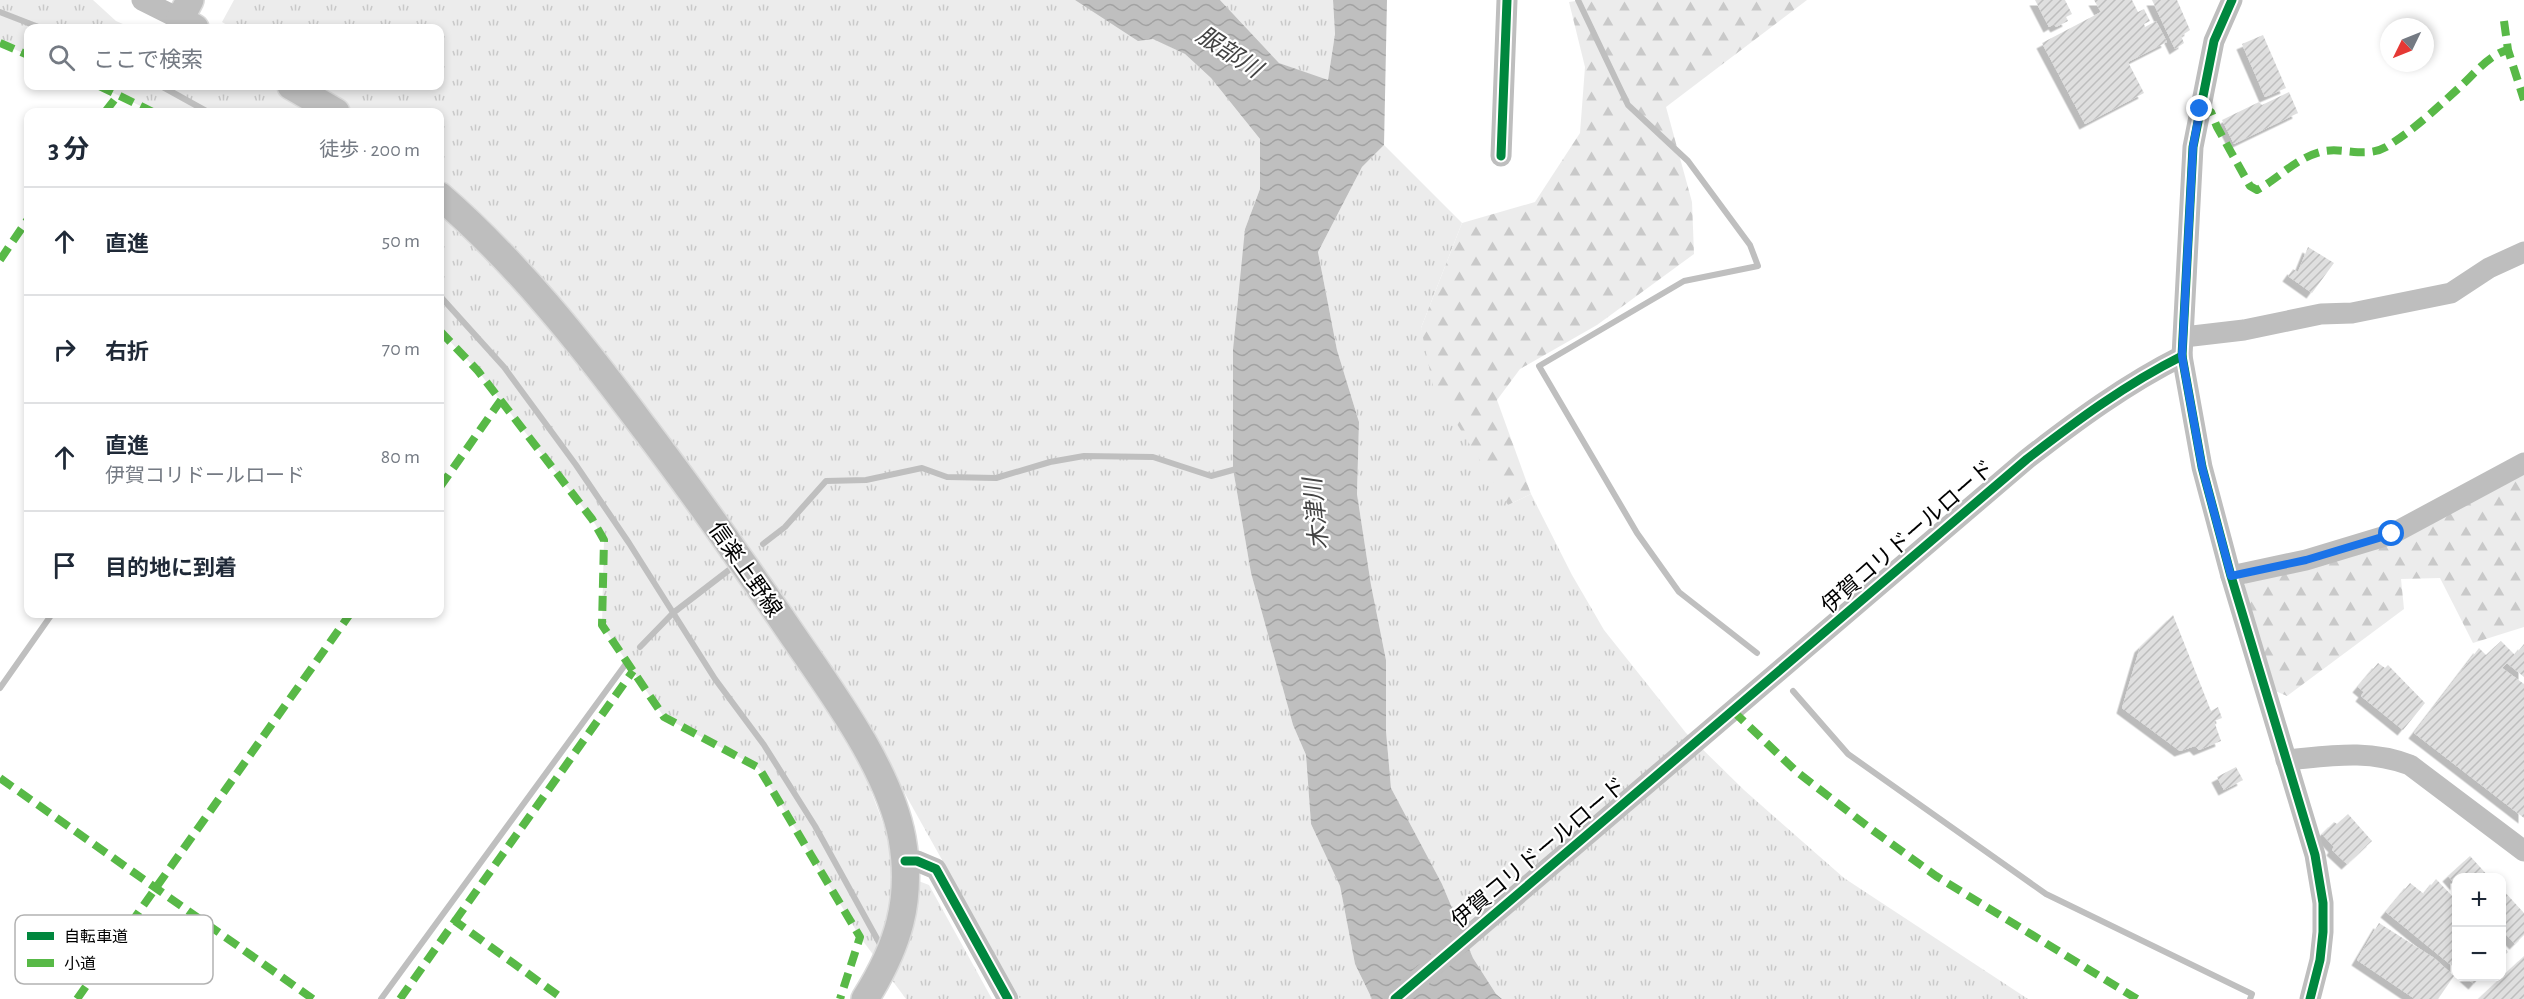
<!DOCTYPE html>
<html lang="ja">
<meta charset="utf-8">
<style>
body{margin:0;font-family:"Alegreya Sans","Noto Sans JP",sans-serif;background:#f2f2f3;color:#1f2937}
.controls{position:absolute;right:18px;bottom:18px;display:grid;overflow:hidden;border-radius:12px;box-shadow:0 3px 9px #0003}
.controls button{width:54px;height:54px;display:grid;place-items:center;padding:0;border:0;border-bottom:2px solid #e0e1e3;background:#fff;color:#1f2937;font:30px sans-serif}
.compass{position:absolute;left:2380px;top:18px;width:54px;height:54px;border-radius:50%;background:#fff;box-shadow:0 3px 9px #0003;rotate:227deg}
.stop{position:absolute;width:18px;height:18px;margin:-14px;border:4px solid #1a73e8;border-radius:50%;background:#fff}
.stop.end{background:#1a73e8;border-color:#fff;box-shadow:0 2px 6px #0008}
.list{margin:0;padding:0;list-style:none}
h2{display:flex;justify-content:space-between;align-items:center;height:78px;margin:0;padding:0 24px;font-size:26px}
h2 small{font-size:20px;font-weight:400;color:#747a83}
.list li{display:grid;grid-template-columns:39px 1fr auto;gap:18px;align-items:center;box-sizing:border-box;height:108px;padding:0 24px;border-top:2px solid #e0e1e3}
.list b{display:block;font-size:22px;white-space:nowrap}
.list p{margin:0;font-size:20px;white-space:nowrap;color:#747a83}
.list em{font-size:20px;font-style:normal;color:#747a83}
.icon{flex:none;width:33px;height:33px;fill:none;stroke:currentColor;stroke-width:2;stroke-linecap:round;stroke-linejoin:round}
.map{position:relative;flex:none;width:2524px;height:999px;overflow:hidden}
.search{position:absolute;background:#fff;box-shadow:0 3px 9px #0003;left:24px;top:24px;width:420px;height:66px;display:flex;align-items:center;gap:15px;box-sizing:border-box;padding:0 21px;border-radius:12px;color:#747a83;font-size:22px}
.panel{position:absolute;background:#fff;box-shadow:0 3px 9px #0003;left:24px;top:108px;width:420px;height:510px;border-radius:12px}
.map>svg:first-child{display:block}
.grass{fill:url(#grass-tufts)}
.forest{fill:url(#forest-firs)}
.water{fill:url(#water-waves)}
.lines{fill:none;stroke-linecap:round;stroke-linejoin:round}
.stream{stroke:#bfbfbf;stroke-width:6}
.building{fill:url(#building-hatch);filter:url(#shadow)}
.major-casing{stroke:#dbdbdb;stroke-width:30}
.minor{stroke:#bebebe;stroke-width:21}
.major{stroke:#bebebe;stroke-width:27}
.quiet{stroke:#58b947;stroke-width:8;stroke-dasharray:15 8;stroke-linecap:butt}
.cycleway-casing{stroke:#fff;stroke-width:13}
.cycleway{stroke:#00873e;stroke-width:9}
.route{stroke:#1a73e8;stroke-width:8}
.labels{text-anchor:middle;stroke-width:4.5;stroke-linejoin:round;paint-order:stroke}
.street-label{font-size:22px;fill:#000;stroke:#fff}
.water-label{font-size:24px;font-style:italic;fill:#444;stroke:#fff}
.key{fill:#fff;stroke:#b2b2b2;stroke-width:1.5}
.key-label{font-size:16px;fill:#000}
</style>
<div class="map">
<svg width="2524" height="999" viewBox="0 0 2524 999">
<defs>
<pattern id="grass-tufts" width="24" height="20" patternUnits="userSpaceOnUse" patternTransform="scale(1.5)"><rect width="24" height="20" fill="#ececec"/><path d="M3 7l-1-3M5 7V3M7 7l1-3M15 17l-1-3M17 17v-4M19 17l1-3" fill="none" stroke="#c9c9c9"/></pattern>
<pattern id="forest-firs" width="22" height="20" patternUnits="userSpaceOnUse" patternTransform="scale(1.5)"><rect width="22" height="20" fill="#ececec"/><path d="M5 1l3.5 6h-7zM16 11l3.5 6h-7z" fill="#c9c9c9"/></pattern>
<pattern id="water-waves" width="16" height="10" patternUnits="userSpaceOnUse" patternTransform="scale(1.5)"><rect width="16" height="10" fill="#bfbfbf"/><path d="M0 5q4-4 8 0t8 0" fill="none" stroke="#a2a2a2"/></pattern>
<pattern id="building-hatch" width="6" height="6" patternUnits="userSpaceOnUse" patternTransform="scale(1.5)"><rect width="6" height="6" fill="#dfdfdf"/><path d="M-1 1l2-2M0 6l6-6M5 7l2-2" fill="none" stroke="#bebebe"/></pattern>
<filter id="shadow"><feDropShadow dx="-5.5" dy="5.5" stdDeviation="0" flood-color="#0004"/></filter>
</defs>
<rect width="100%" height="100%" fill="#fff"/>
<g class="grass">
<path d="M 0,0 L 93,0 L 116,21 L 132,28 L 28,28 L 28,55 L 0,43 Z"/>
<path d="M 234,0 L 1075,0 L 1185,54 L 1211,78 L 1260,139 L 1260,189 L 1245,229 L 1233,469 L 1251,573 L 1293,725 L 1306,755 L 1311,824 L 1340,886 L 1355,964 L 1372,999 L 1020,999 L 890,767 L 480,217 L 440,182 L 440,112 L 352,112 L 314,86 L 440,86 L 440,28 L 232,28 L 222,22 Z"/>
<path d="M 1220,0 L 1333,0 L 1335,34 L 1328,81 L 1279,63 Z"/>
<path d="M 99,86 L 277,86 L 317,112 L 153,112 Z"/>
<path d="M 1384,145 L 1462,223 L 1421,328 L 1508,505 L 1531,494 L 1572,575 L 1604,630 L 1686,733 L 1744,790 L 1844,878 L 2028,999 L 1502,999 L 1496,994 L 1473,958 L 1442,884 L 1391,788 L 1386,731 L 1386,660 L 1371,585 L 1357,494 L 1359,422 L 1337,350 L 1318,252 L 1362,167 Z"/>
<path d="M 440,209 L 490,256 L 587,367 L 787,643 L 859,758 L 887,834 L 895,872 L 929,885 L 992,999 L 906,999 L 860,937 L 759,768 L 664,717 L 602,625 L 604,539 L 592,519 L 478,371 L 440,331 Z"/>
</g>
<g class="forest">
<path d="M 1582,0 L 1807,0 L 1666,107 L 1692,202 L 1694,254 L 1597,325 L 1520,369 L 1497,400 L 1531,494 L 1508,505 L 1433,386 L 1421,328 L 1462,223 L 1535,202 L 1580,133 L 1585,67 L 1569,2 Z"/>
<path d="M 2524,469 L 2524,627 L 2473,643 L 2440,578 L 2401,579 L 2404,609 L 2287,696 L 2273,690 L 2242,588 L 2251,577 L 2307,565 Z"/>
</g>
<path class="water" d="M 1075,0 L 1220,0 L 1279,63 L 1328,80 L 1335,34 L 1333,0 L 1387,0 L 1384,145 L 1362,167 L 1318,252 L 1337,350 L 1359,422 L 1357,494 L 1371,585 L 1386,660 L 1386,731 L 1391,788 L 1442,884 L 1473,958 L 1496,994 L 1502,999 L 1372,999 L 1355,964 L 1340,886 L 1311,824 L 1306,755 L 1293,725 L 1251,573 L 1233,469 L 1233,350 L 1245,229 L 1260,189 L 1260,139 L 1211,78 L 1185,54 L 1153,39 L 1138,41 Z"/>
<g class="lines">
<g class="stream">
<path d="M 1578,0 L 1628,105 L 1688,161 L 1750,245 L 1758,266 L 1684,281 L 1539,366 L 1637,533 L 1679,592 L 1757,653"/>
<path d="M 0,12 L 41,28"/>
<path d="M 161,86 L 208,112"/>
<path d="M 440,296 L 504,367 L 576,465 L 629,543 L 715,679 L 764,745 L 815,826 L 881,946"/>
<path d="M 763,544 L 785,527 L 826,481 L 866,480 L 922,468 L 947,477 L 996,478 L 1050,462 L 1084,456 L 1153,457 L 1211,476 L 1240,468"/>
<path d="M 640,647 L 673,613 L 729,570"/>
<path d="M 0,688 L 52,614"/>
<path d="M 1793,691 L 1848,754 L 2046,894 L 2252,994 L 2250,999"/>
<path d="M 381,999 L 625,665"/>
</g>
</g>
<g class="building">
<path d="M 2035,0 L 2065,0 L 2072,14 L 2066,17 L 2068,21 L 2056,27 L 2054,24 L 2049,27 Z"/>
<path d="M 2094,0 L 2132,0 L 2138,12 L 2144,9 L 2150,21 L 2144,24 L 2145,27 L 2156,21 L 2167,42 L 2128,62 L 2144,93 L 2085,124 L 2042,43 L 2101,12 Z"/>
<path d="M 2152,0 L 2177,0 L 2190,30 L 2181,36 L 2184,43 L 2175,49 Z"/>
<path d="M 2263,35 L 2286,88 L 2265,97 L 2242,44 Z"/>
<path d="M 2289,92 L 2298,113 L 2234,144 L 2222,120 L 2259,102 L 2262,105 Z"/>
<path d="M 2308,247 L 2334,263 L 2312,293 L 2288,276 L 2293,269 L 2298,272 Z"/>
<path d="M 2173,615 L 2211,711 L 2218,707 L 2222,718 L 2214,721 L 2221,741 L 2199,750 L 2195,746 L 2180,751 L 2122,708 L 2140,647 Z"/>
<path d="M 2501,641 L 2515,655 L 2524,644 L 2524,677 L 2507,663 L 2502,668 L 2524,684 L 2524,818 L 2414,733 L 2479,648 L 2486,655 Z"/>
<path d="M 2378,663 L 2385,668 L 2388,665 L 2425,703 L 2403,730 L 2361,696 L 2364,692 L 2358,687 Z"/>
<path d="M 2236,767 L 2243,780 L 2224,790 L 2217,777 Z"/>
<path d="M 2348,814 L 2372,841 L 2347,864 L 2332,850 L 2334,847 L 2322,834 L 2334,822 L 2337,824 Z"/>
<path d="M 2470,856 L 2490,878 L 2456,878 L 2456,885 L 2448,876 Z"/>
<path d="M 2436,879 L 2456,900 L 2456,969 L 2386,912 L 2410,883 L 2424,894 Z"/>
<path d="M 2502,889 L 2524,913 L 2524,935 L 2515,944 L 2502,930 Z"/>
<path d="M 2379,923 L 2434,958 L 2454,976 L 2438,999 L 2415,999 L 2357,960 Z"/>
<path d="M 2502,945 L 2508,952 L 2502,958 Z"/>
<path d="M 2524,956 L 2524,999 L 2478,999 Z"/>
<path d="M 2465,976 L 2481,976 L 2474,984 Z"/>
</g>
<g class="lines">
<g class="major-casing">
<g id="major">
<path d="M 190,0 L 180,19 L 195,28"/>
<path d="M 291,86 L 336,112"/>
<path d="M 440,196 C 517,263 581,343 642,425 C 690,488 736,553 781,618 C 823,681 888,763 902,838 C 913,900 898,947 865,999"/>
</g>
</g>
<g class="minor">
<path d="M 142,0 L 180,19"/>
<path d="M 2232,0 L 2214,41 L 2193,147 L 2182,356 L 2202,467 L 2231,576 L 2315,855 L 2323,903 L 2323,932 L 2320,960 L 2310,999"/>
<path d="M 1501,156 L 1507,0"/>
<path d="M 2184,337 L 2244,330 L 2321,314 L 2352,313 L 2451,293 L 2489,268 L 2524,252"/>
<path d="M 2231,576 L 2306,560 L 2392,534 L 2524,463"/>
<path d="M 2286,760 C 2331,756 2367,749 2410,765 L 2524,851"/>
<path d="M 905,861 L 917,861 L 936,869 L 1008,999"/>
<path d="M 1395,999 L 2027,459 C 2076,421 2126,384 2182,356"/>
</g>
<use href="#major" class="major"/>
<g class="quiet">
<path d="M 2504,21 L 2508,50 L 2524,100"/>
<path d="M 0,43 L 28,55"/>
<path d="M 99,86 L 153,112"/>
<path d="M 2200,109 L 2211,112 L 2217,127 L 2250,186 L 2257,190 C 2279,178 2295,159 2320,152 C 2342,146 2365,159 2386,147 C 2414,130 2437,108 2461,86 C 2474,74 2490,54 2508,50"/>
<path d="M 105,112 L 119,94"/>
<path d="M 0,260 L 28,219"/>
<path d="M 440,331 L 478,371 L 592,519 L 604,540 L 602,625 L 664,717 L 759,768 L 860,937 L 840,999"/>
<path d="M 440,487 L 501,400"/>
<path d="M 1733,711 L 1797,772 L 1871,829 L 1936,876 L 2137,999"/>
<path d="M 0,778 L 313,999"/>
<path d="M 455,921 L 633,671"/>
<path d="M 77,999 L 350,614"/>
<path d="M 400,999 L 455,921 L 563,999"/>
</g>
<g class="cycleway-casing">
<g id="cycleway">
<path d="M 2232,0 L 2214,41 L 2193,147 L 2182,356 L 2202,467 L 2231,576 L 2315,855 L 2323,903 L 2323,932 L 2320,960 L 2310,999"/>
<path d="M 1501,156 L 1507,0"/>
<path d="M 905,861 L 917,861 L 936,869 L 1008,999"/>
<path d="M 1395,999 L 2027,459 C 2076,421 2126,384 2182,356"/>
</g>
</g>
<use href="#cycleway" class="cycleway"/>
</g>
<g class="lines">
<path class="route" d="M 2200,109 L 2193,147 L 2182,356 L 2202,467 L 2231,576 L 2306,560 L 2392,534"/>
</g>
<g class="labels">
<g class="street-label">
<text transform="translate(1907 536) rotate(-41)" y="8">伊賀コリドールロード</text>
<text transform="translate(746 569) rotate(55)" y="8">信楽上野線</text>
<text transform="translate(1538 852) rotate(-40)" y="8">伊賀コリドールロード</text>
</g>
<g class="water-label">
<text transform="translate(1229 52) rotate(33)" y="8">服部川</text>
<text transform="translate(1316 514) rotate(-96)" y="8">木津川</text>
</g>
</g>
<rect x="15" y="915" width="198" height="69" rx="9" class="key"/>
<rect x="27" y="932" width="27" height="8" fill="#00873e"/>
<rect x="27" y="959" width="27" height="8" fill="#58b947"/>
<g class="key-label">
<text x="64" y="942">自転車道</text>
<text x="64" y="969">小道</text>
</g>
</svg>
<div class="controls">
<button>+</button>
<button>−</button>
</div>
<svg class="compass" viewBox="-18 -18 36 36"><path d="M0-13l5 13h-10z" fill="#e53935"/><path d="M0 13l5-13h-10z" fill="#747a83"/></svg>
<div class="stop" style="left:2392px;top:534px"></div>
<div class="stop end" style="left:2200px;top:109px"></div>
<div class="search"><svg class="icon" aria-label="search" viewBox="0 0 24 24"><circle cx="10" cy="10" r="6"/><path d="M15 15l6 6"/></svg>ここで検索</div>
<section class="panel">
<h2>3 分<small>徒歩 · 200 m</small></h2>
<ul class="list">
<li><svg class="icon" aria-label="ahead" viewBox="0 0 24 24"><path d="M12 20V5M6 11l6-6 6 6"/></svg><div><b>直進</b></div><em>50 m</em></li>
<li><svg class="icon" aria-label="right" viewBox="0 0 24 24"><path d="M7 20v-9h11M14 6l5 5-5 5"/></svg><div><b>右折</b></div><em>70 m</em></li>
<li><svg class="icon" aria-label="ahead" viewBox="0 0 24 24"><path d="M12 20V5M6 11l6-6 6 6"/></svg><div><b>直進</b><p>伊賀コリドールロード</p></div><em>80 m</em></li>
<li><svg class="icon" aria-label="arrive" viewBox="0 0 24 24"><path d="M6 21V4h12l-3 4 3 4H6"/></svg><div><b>目的地に到着</b></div></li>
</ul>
</section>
</div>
